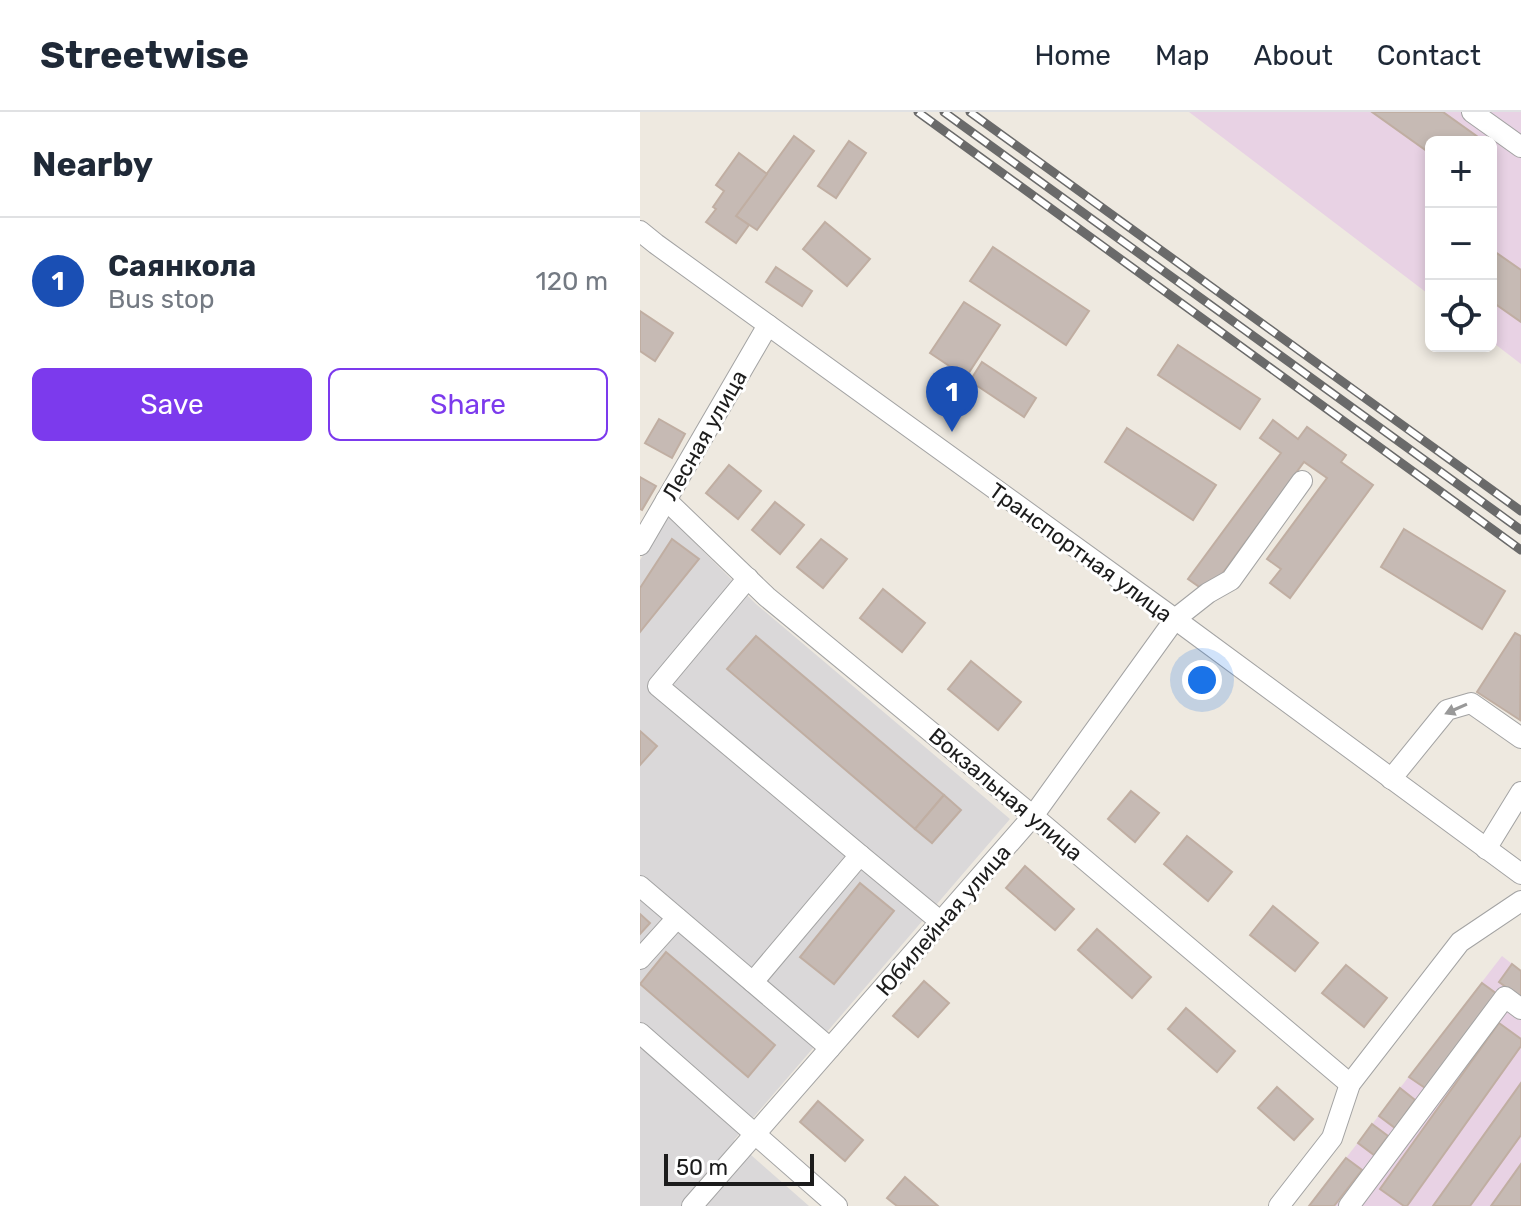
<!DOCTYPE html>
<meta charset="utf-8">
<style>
body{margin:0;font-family:Rubik,sans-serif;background:#f6f6f7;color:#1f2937}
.controls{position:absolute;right:24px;top:24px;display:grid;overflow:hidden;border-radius:12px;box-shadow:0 4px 12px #0003}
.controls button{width:72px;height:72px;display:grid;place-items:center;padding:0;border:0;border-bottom:2px solid #e0e1e3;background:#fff;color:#1f2937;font:40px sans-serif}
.scale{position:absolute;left:24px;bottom:20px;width:150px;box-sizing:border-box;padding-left:8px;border:4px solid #1c1c1c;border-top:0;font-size:22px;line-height:28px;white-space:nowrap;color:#1c1c1c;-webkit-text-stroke:6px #fff;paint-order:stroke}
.you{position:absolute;left:562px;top:568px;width:28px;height:28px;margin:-20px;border:6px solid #fff;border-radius:50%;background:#1a73e8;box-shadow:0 0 0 12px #1a73e833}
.badge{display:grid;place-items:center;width:52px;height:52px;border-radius:50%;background:#7c3aed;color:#fff;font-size:26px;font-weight:700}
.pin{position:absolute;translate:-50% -66px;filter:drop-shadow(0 2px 4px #0008)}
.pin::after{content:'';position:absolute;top:42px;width:28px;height:24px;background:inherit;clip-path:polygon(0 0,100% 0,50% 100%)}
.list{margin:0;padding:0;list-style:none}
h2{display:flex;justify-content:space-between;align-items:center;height:104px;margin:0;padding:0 32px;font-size:34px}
h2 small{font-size:26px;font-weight:400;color:#747a83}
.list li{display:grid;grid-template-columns:52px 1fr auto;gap:24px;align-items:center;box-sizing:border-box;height:128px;padding:0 32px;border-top:2px solid #e0e1e3}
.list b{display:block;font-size:30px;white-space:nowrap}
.list p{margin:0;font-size:26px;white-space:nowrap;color:#747a83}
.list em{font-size:26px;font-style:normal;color:#747a83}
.actions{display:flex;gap:16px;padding:24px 32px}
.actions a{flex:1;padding:18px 0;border:2px solid #7c3aed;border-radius:12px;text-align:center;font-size:28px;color:#7c3aed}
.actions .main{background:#7c3aed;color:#fff}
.icon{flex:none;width:44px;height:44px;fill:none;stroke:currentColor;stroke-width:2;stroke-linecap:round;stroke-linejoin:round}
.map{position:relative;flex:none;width:881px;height:1094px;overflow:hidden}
header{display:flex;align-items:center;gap:48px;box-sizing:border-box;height:112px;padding:0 40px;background:#fff;border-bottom:2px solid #e0e1e3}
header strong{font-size:38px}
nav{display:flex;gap:44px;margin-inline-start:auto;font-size:28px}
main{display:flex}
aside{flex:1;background:#fff}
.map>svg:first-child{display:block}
.residential{fill:#dad8d9}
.industrial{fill:#e8d2e4}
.building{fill:#c6bab4;stroke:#c0aea2;stroke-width:2}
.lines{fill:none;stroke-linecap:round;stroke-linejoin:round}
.minor-casing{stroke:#a3a3a3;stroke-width:22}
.minor{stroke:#fff;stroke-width:20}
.rail-casing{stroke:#6a6a6a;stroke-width:9}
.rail{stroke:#fff;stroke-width:6;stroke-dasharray:18;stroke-linecap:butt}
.oneway{fill:#999}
.labels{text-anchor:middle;stroke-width:6;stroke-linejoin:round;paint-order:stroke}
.street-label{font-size:22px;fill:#1c1c1c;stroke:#fff}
</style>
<header>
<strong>Streetwise</strong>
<nav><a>Home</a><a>Map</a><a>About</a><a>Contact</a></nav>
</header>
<main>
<aside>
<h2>Nearby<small></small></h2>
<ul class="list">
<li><span class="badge" style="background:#1a4fb4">1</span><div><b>Саянкола</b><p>Bus stop</p></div><em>120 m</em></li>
</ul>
<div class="actions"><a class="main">Save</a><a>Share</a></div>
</aside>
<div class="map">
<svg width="881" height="1094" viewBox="0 0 881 1094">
<rect width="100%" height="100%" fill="#eee9e0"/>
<path class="residential" d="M 27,403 L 116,492 L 370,707 L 94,1028 L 169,1094 L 0,1094 L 0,448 Z"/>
<g class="industrial">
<path d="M 549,0 L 881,0 L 881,252 L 851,229 L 851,30 L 791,30 L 791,184 Z"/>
<path d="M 862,844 L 881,859 L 881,1094 L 669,1094 Z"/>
</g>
<g class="building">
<path d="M 732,0 L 803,0 L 845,30 L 791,30 L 791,42 Z"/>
<path d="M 154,24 L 174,39 L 117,118 L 96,104 Z"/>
<path d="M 209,29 L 226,41 L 196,86 L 178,74 Z"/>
<path d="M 99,41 L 127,62 L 96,104 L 109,113 L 96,131 L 66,110 L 76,97 L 73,95 L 84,79 L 76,73 Z"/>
<path d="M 185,110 L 230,147 L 207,174 L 163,137 Z"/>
<path d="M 353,135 L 449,199 L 426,233 L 330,169 Z"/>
<path d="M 851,137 L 881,158 L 881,210 L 851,189 Z"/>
<path d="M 136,155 L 172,179 L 162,194 L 126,170 Z"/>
<path d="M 324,190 L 360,213 L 326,265 L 290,241 Z"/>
<path d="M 0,199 L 33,221 L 15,249 L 0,239 Z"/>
<path d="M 538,233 L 620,287 L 600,317 L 518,263 Z"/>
<path d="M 342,250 L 396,286 L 384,305 L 330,269 Z"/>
<path d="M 19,307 L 45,322 L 32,346 L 5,331 Z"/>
<path d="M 633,308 L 658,327 L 667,315 L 706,343 L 701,350 L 733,373 L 650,486 L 630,471 L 641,457 L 627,447 L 687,366 L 664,350 L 568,481 L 548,467 L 641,341 L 620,326 Z"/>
<path d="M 487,316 L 576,373 L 553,408 L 465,350 Z"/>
<path d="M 89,353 L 121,379 L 98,407 L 66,381 Z"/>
<path d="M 0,365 L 16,374 L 2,398 L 0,397 Z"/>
<path d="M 135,390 L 164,413 L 140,442 L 112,418 Z"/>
<path d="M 764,417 L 865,479 L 842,517 L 741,455 Z"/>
<path d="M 32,427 L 59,447 L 0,520 L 0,476 Z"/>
<path d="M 181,427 L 207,447 L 183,476 L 157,455 Z"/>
<path d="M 243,477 L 285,511 L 262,540 L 220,506 Z"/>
<path d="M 875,521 L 881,524 L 880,608 L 837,580 Z"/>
<path d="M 116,524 L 304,683 L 275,717 L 87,557 Z"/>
<path d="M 331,549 L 381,590 L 358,618 L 308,577 Z"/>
<path d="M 0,619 L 17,634 L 0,653 Z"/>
<path d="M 491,679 L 519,701 L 495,730 L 468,707 Z"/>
<path d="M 304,683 L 321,698 L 292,731 L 275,717 Z"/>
<path d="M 547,724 L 592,760 L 568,789 L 524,752 Z"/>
<path d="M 385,754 L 434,797 L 415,818 L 366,776 Z"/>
<path d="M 220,771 L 254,799 L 194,872 L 160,845 Z"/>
<path d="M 633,794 L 678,831 L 655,859 L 610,823 Z"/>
<path d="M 0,802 L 10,811 L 0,822 Z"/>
<path d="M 457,817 L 511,865 L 492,886 L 438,838 Z"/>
<path d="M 26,840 L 135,933 L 108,965 L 0,872 Z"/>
<path d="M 872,852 L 881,859 L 881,886 L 859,870 Z"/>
<path d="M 706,853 L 747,886 L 724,915 L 682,881 Z"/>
<path d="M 284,869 L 309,891 L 278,925 L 253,904 Z"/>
<path d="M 842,871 L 857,882 L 785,976 L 769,965 Z"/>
<path d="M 546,896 L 595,939 L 577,960 L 528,917 Z"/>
<path d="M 859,911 L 881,927 L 881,934 L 767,1094 L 764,1094 L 740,1077 Z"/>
<path d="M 881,971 L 881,1023 L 830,1094 L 793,1094 Z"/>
<path d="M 637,975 L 673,1007 L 654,1028 L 618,996 Z"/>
<path d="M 760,976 L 775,988 L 755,1016 L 739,1004 Z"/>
<path d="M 178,989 L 223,1028 L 205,1049 L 160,1010 Z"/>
<path d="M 732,1012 L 748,1024 L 734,1043 L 718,1031 Z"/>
<path d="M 706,1046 L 722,1058 L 694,1094 L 669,1094 Z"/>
<path d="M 881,1052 L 881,1094 L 851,1094 Z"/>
<path d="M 265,1065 L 298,1094 L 257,1094 L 247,1086 Z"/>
</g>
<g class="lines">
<g class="minor-casing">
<g id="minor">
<path d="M 832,0 L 881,35"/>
<path d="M 0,119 L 16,132 L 535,507 L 881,762"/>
<path d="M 26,388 L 127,485 L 393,704 L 710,972"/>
<path d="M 0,433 L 128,213"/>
<path d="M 108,466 L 18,574 L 220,743"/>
<path d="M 751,667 L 807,598 L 831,591 L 881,626"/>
<path d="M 846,737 L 881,680"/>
<path d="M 0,774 L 190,936"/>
<path d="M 0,847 L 37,806"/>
<path d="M 113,870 L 220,743 L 301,810"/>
<path d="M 0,921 L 197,1094"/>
<path d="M 52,1094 L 393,704 L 535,507 L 568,481 L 591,468 L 662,369"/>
<path d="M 639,1094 L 692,1026 L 710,972 L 820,830 L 881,789"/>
<path d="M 709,1094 L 865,885 L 881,897"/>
</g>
</g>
<use href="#minor" class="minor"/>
<g class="rail-casing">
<g id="rail">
<path d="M 278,0 L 881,438"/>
<path d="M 304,0 L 881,418"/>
<path d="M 330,0 L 881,399"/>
</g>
</g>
<use href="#rail" class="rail"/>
</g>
<defs><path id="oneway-solid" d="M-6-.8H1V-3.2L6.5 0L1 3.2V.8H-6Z" transform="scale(2)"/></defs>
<use class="oneway" href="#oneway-solid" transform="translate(816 597) rotate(156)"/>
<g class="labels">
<g class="street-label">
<text transform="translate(64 323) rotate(-60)" y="8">Лесная улица</text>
<text transform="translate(441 440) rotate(36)" y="8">Транспортная улица</text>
<text transform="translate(366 682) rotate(40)" y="8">Вокзальная улица</text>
<text transform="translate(303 808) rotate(-49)" y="8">Юбилейная улица</text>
</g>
</g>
</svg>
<div class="controls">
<button>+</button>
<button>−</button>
<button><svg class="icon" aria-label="locate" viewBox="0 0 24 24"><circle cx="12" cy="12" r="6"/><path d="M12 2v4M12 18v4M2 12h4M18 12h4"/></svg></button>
</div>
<div class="scale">50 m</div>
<div class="you"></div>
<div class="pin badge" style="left:312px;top:320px;background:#1a4fb4">1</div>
</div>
</main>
